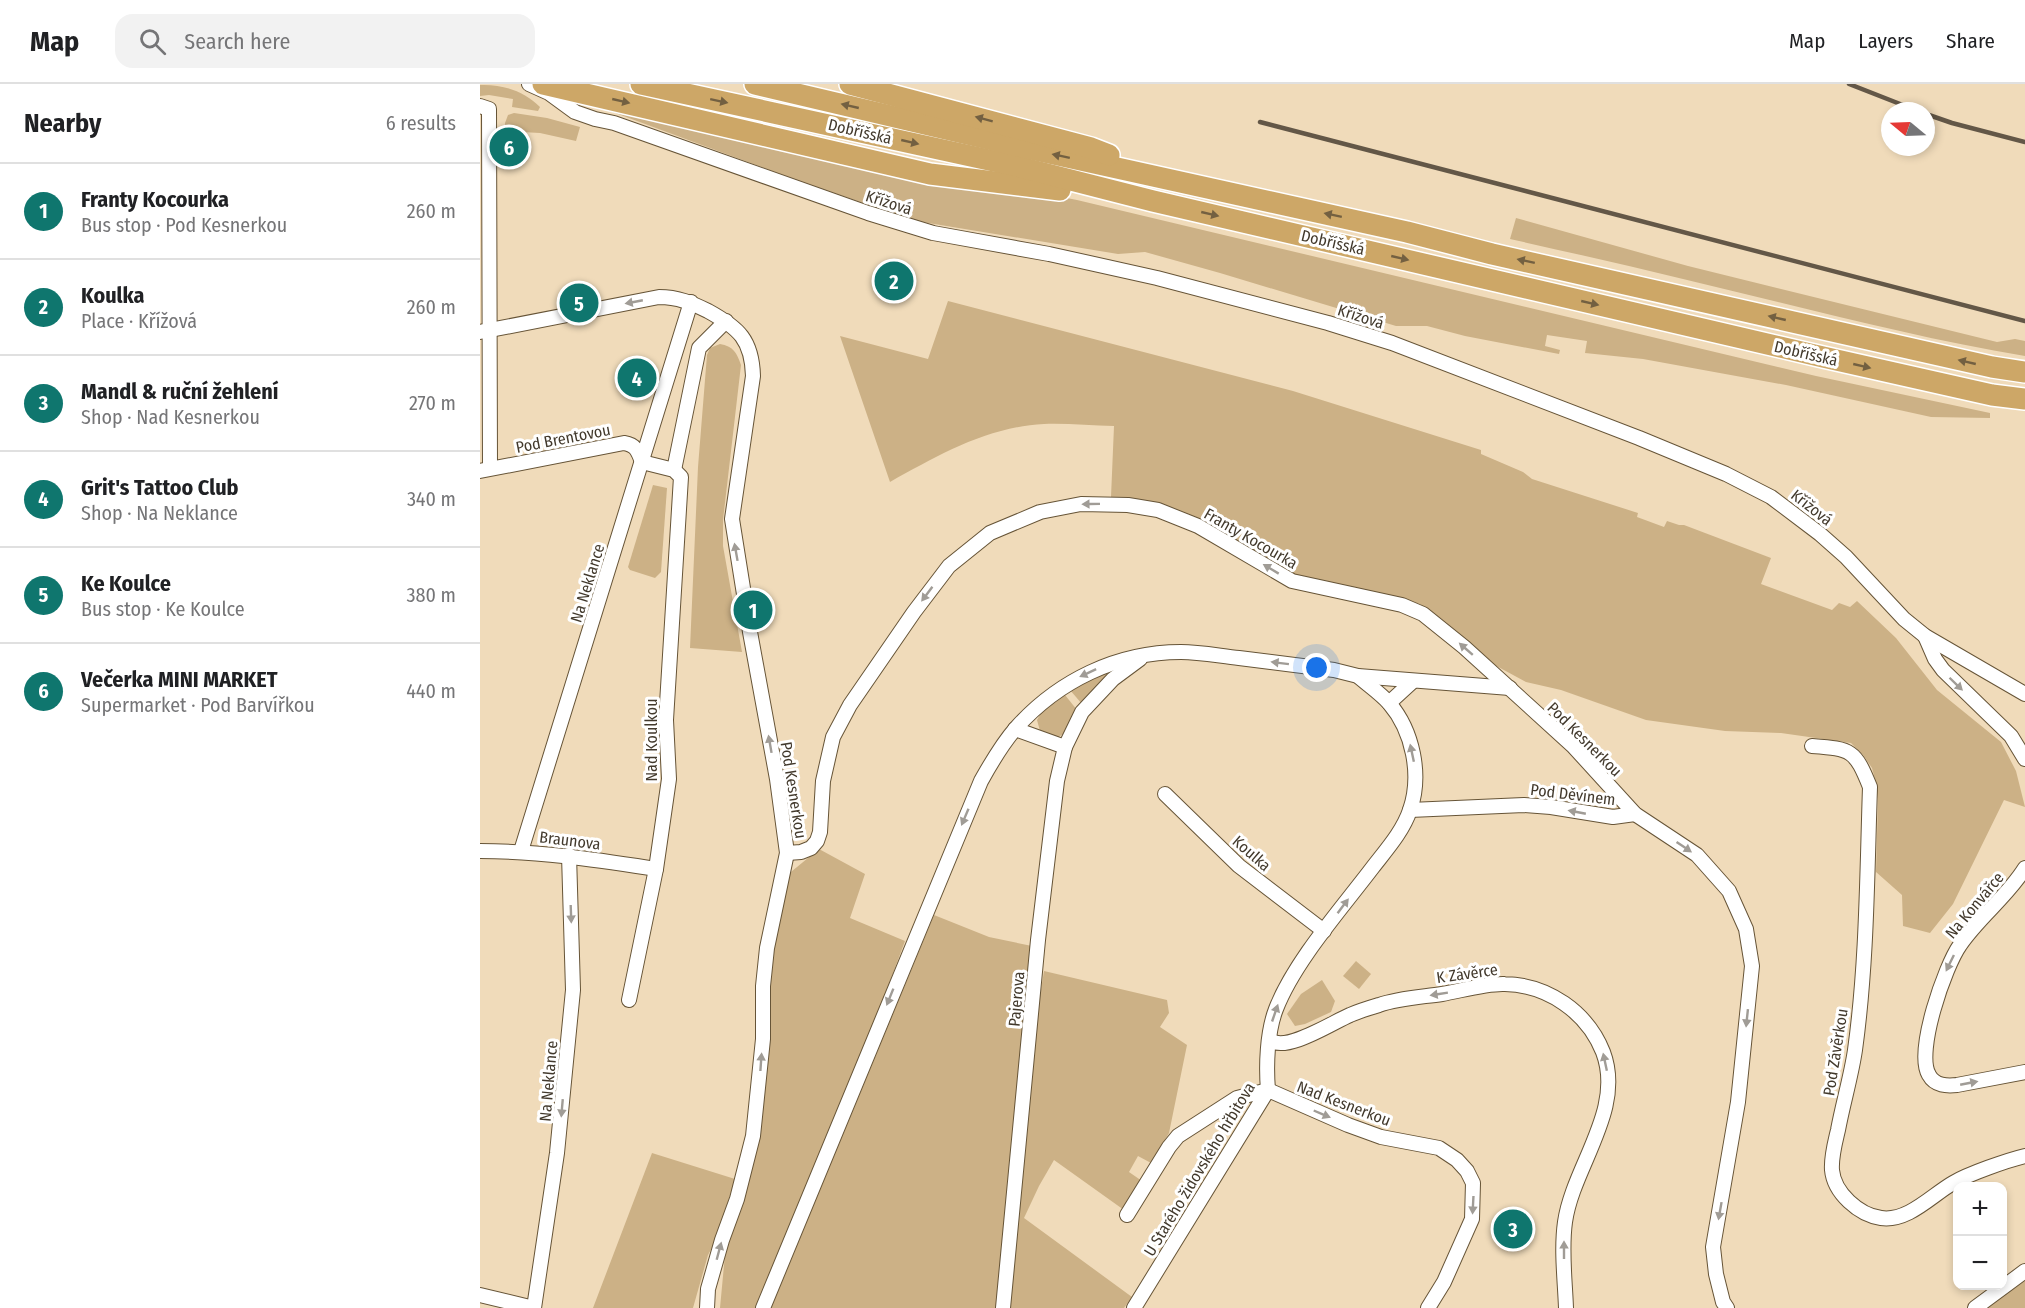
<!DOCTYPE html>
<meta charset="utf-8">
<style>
body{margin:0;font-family:"Fira Sans Condensed",sans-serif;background:#f2f2f2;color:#202124}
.controls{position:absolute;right:18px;bottom:18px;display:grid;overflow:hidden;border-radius:12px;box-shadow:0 3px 9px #0003}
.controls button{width:54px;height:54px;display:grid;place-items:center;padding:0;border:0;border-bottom:2px solid #e0e0e0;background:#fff;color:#202124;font:30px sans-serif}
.compass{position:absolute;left:1401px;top:18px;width:54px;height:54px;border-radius:50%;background:#fff;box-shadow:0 3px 9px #0003;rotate:289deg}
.you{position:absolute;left:837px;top:584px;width:21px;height:21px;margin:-15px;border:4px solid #fff;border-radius:50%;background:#1a73e8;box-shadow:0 0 0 9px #1a73e833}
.badge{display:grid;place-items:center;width:39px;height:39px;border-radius:50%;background:#0f766e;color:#fff;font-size:20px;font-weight:700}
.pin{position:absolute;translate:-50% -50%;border:3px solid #fff;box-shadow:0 2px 6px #0006}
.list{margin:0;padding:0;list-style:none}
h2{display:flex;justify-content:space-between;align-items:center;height:78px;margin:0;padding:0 24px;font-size:26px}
h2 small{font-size:20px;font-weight:400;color:#757577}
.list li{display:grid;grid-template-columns:39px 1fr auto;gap:18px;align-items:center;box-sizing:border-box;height:96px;padding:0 24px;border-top:2px solid #e0e0e0}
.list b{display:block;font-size:22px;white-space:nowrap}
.list p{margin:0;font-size:20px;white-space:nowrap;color:#757577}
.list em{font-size:20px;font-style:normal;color:#757577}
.icon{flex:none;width:33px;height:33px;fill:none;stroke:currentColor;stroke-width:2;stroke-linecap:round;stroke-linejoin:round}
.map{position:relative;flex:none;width:1545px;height:1224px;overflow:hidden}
header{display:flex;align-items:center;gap:36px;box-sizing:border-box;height:84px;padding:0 30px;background:#fff;border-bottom:2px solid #e0e0e0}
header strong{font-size:28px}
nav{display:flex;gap:33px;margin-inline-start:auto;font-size:21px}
.search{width:420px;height:54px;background:#f2f2f2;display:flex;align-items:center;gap:15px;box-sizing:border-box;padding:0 21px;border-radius:18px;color:#757577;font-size:22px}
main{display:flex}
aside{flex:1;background:#fff}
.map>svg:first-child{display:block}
.green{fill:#ccb186}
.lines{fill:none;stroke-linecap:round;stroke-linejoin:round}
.minor-casing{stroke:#665437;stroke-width:16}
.highway-casing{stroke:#fff;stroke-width:24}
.minor{stroke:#fff;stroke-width:14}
.highway{stroke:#cda767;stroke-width:21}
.rail{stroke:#635747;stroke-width:4.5}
.oneway{fill:#736041}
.oneway2{fill:#a09c96}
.labels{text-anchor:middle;stroke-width:6;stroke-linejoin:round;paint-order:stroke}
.street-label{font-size:16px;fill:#42392c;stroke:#fff}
</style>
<header>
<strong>Map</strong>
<div class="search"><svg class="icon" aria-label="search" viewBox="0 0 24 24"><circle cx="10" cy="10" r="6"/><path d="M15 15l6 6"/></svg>Search here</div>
<nav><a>Map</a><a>Layers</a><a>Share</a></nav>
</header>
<main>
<aside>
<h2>Nearby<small>6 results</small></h2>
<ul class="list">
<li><span class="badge">1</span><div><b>Franty Kocourka</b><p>Bus stop · Pod Kesnerkou</p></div><em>260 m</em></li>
<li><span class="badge">2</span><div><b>Koulka</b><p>Place · Křížová</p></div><em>260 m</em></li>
<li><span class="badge">3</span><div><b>Mandl &amp; ruční žehlení</b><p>Shop · Nad Kesnerkou</p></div><em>270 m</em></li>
<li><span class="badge">4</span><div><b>Grit's Tattoo Club</b><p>Shop · Na Neklance</p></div><em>340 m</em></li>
<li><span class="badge">5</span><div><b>Ke Koulce</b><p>Bus stop · Ke Koulce</p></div><em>380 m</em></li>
<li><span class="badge">6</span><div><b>Večerka MINI MARKET</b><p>Supermarket · Pod Barvířkou</p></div><em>440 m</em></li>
</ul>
</aside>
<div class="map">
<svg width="1545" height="1224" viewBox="0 0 1545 1224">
<rect width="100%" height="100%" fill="#f0dbba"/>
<g class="green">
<path d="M 0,1 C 22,0 44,7 60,23 L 58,27 L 32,23 L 33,15 L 9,11 L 0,12 Z"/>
<path d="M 111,20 L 597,116 L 1336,292 L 1510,329 L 1510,334 L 1451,333 L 1306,301 L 1163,275 L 1105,269 L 1107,257 L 1067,251 L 1065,262 L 1080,266 L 1079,270 L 985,252 L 947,242 L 916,242 L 740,189 L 665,168 L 638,170 L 436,137 L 322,98 Z"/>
<path d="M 34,29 L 67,34 L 100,43 L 96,57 L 60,49 L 25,47 L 25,39 L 28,31 Z"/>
<path d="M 1036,134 L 1208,182 L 1517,258 L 1535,255 L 1545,257 L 1545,272 C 1430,253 1317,222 1203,195 C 1146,181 1088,168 1030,155 Z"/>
<path d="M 468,217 L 813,307 L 1001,366 L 1001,370 L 1043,388 L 1052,395 L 1158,429 L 1157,433 L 1184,443 L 1187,437 L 1199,441 L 1204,441 L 1291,474 L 1281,500 L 1352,526 L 1359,519 L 1370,523 L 1377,517 L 1416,554 L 1457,606 L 1521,658 L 1536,687 L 1545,723 L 1524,716 L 1473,820 L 1450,849 L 1423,842 L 1422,811 L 1396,788 L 1398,715 L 1396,699 L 1392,684 L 1383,671 L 1371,659 L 1301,649 L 1245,647 L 1166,636 L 1081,606 L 1046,598 L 998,572 L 959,535 L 940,520 L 916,513 L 812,490 L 716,433 L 670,418 L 631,413 L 634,342 C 611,342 587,339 564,340 C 507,343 459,371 410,398 L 360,252 L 448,275 Z"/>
<path d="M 240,260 C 253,262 257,269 261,281 L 243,436 L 243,462 L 262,568 L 210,564 L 218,383 L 227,271 L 230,264 Z"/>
<path d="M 173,401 L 187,404 L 181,488 L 175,494 L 150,486 L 148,483 Z"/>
<path d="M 626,589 L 628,592 L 602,620 L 590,606 L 603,598 Z"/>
<path d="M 585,611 L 597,626 L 583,650 L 577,654 L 560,647 L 557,636 L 561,629 Z"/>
<path d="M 339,765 L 385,790 L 370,834 L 425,857 L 393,943 L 277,1224 L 240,1224 L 246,1160 L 265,1106 L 292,864 L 306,792 Z"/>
<path d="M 454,831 L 509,853 L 552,862 L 516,1224 L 291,1224 Z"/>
<path d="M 876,877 L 891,890 L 879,905 L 863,892 Z"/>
<path d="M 564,887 L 687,916 L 689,929 L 680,943 L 707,961 L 689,1049 L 671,1079 L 658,1072 L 649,1088 L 662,1097 L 644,1126 L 574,1076 L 559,1102 L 544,1134 L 652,1213 L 644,1224 L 530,1224 L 557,930 Z"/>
<path d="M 842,896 L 855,917 L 851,928 L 825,940 L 815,942 L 807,930 L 821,910 Z"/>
<path d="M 172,1069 L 255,1095 L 236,1156 L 228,1171 L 213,1224 L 113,1224 Z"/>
<path d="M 1545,1197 L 1545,1224 L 1506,1224 Z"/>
</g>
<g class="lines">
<g class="minor-casing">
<g id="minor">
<path d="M 49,0 L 69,9 L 95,28 L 115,35 L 134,39 L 388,129 L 453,149 L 569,170 L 677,194 L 848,239 L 912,259 L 1159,354 L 1246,390 L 1291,413 L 1340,450 L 1366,473 L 1424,535 L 1445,552 L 1545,610"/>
<path d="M 0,22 L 9,25 L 10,384"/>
<path d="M 0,248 L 179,213 C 198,213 212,219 228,227 C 259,244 272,256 273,292 L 252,435 L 270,548 L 297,695 L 307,769 L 287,864 L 283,902 L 283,955 L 273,1052 L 257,1115 L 242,1156 L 228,1205 L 227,1224"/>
<path d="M 194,386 L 219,264 L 246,237"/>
<path d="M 0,387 L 144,359 C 156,361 158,367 162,378"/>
<path d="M 1445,552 L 1455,575 L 1463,586 L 1531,652 L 1545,675"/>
<path d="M 909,619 L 933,597"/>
<path d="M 1332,662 C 1372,665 1375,666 1390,703 C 1387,791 1387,879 1375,966 C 1371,993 1363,1019 1358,1046 C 1355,1059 1351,1073 1352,1086 C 1354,1109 1379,1131 1401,1134 C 1428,1138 1452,1111 1473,1099 C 1488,1090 1528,1076 1545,1072"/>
<path d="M 585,663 L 602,628 L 633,595 L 660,575"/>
<path d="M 685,710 L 759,782 L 844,847"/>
<path d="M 930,726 L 1044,721 L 1071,723 L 1133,733 L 1155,730"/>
<path d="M 0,767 C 60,767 117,776 176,785"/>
<path d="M 41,767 L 211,218"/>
<path d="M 307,769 L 321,768 L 331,764 L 337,757 L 340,748 L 343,697 L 353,653 L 370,621 L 434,528 L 469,482 L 510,449 L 560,428 L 601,420 L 648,421 L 678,426 L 718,442 L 812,497 L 922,521 L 943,530 L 984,563 L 1093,662 L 1155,730 L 1217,771 L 1249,807 L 1266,845 L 1272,882 L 1258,1018 L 1233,1163 L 1236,1190 L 1243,1218 L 1247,1224"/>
<path d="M 1545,784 C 1527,813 1499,833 1480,861 C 1465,882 1435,968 1449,991 C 1455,1002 1467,1002 1477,1001 L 1545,988"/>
<path d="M 149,916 L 176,785 L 189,695 L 186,636 L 201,393 L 194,386 L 162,378"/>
<path d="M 790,956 C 806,969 853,938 870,931 C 879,927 889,924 899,921 C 919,914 942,913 962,910 C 980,907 1007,899 1025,900 C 1068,901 1107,928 1123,968 C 1145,1026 1093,1082 1085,1138 C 1081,1166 1085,1196 1086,1224"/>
<path d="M 647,1131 L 689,1063 L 698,1052 L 757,1014 L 788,1006 L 868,1041 L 901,1053 L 959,1064 L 977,1076 L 987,1087 L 993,1099 L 992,1135 L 964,1198 L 948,1224"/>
<path d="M 0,1211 L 54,1224"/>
<path d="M 54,1224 L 77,1069 L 93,906 L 89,771"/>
<path d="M 283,1224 L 501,697 C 511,679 522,660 536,644 C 578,597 637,568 701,568 C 720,568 740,572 759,574 C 791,578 823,582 854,586 L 878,592 L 1030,604"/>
<path d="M 523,1224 L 558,856 L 577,697 L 585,663 L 535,645"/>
<path d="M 654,1224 L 788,1006 C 786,982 787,948 796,925 C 814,878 862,824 893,783 C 907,765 923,747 930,726 C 942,691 933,647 909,619 C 900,609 888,601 878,592"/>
<path d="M 1495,1224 L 1545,1187"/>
</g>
</g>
<g class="highway-casing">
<g id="highway">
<path d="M 63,0 L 450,90 L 580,106"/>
<path d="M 161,0 L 532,81 L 673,117 L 1343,273 L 1512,311 L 1545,315"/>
<path d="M 275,0 L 542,63 L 927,148 L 1012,170 L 1512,283 L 1545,288"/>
<path d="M 370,0 L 611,64 L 629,71"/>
</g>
</g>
<use href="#minor" class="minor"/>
<use href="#highway" class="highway"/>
<g class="rail">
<path d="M 1369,0 L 1438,27"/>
<path d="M 1446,30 L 1472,39 L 1545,58"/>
<path d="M 780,38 L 1545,237"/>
</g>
</g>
<defs><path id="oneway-solid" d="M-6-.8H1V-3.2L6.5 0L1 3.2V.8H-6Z" transform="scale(1.5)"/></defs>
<g class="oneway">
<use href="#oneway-solid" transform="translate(141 17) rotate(13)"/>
<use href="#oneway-solid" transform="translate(239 17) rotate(12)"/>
<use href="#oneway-solid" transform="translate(370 22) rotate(-167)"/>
<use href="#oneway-solid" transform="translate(504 35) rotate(-165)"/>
<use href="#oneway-solid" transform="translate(430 58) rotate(13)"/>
<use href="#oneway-solid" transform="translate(581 72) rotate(-168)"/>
<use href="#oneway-solid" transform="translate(730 130) rotate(13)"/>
<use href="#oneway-solid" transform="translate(853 131) rotate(-168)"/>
<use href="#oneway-solid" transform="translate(920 174) rotate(13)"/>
<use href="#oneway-solid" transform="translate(1046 177) rotate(-168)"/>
<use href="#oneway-solid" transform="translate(1110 219) rotate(13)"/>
<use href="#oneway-solid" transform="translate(1297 234) rotate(-167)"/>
<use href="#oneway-solid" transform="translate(1487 278) rotate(-167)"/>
<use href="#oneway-solid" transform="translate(1382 282) rotate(13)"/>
</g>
<g class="oneway2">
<use href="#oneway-solid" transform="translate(154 218) rotate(169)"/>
<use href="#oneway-solid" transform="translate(611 420) rotate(179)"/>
<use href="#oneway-solid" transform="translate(256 468) rotate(-100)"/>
<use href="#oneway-solid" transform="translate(791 485) rotate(-149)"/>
<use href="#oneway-solid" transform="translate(447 510) rotate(127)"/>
<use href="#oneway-solid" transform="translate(986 565) rotate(-139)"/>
<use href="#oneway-solid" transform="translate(800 579) rotate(-173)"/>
<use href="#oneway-solid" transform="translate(608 589) rotate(155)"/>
<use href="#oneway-solid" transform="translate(1476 600) rotate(44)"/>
<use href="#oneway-solid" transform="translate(290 660) rotate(-100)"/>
<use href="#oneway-solid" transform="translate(932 669) rotate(-102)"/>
<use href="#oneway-solid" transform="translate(1097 728) rotate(-169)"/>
<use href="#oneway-solid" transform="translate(485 733) rotate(113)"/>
<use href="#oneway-solid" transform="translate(1204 763) rotate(34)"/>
<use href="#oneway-solid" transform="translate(863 822) rotate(-53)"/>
<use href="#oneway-solid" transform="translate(91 830) rotate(88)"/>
<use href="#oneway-solid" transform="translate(1470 879) rotate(116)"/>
<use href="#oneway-solid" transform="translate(959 910) rotate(171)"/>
<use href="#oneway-solid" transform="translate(410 913) rotate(112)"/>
<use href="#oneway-solid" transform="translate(795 929) rotate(-71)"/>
<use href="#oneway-solid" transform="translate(1267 934) rotate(96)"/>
<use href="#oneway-solid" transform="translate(281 978) rotate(-86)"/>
<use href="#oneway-solid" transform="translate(1125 978) rotate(-102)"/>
<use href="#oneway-solid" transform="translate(1489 999) rotate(-11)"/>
<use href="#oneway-solid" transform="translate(82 1024) rotate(95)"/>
<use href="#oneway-solid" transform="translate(842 1030) rotate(23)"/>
<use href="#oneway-solid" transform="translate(993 1121) rotate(93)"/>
<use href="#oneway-solid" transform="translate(1240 1127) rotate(100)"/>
<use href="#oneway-solid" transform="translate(1084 1166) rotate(-90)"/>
<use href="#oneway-solid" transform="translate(239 1167) rotate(-75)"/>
</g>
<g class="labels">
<g class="street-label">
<text transform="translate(380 47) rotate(13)" y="6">Dobříšská</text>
<text transform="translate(409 118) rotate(18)" y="6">Křížová</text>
<text transform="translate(853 158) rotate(13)" y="6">Dobříšská</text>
<text transform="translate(881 232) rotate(18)" y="6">Křížová</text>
<text transform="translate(1326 269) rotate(13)" y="6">Dobříšská</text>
<text transform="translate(83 354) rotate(-11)" y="6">Pod Brentovou</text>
<text transform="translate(1332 423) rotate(38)" y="6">Křížová</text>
<text transform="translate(771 454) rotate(30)" y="6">Franty Kocourka</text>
<text transform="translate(107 499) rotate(-73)" y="6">Na Neklance</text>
<text transform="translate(1105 655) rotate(45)" y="6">Pod Kesnerkou</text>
<text transform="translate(171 656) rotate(-90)" y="6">Nad Koulkou</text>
<text transform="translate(314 706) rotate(81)" y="6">Pod Kesnerkou</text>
<text transform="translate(1093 710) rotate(7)" y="6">Pod Děvínem</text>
<text transform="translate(90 756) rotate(7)" y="6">Braunova</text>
<text transform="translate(772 769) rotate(41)" y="6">Koulka</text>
<text transform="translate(1494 821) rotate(-50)" y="6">Na Konvářce</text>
<text transform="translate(987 889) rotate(-8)" y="6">K Závěrce</text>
<text transform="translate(536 915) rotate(-85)" y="6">Pajerova</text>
<text transform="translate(1355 968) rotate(-81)" y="6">Pod Závěrkou</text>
<text transform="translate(68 997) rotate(-85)" y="6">Na Neklance</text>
<text transform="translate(864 1019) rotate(21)" y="6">Nad Kesnerkou</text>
<text transform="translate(719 1085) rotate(-59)" y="6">U Starého židovského hřbitova</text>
</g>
</g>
</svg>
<div class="controls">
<button>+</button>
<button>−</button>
</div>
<svg class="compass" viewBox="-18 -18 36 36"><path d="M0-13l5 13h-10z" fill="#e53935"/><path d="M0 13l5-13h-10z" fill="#757577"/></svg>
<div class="you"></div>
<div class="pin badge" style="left:273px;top:526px">1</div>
<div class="pin badge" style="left:414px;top:197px">2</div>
<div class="pin badge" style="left:1033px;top:1145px">3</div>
<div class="pin badge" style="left:157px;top:294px">4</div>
<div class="pin badge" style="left:99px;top:219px">5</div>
<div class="pin badge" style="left:29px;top:63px">6</div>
</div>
</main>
